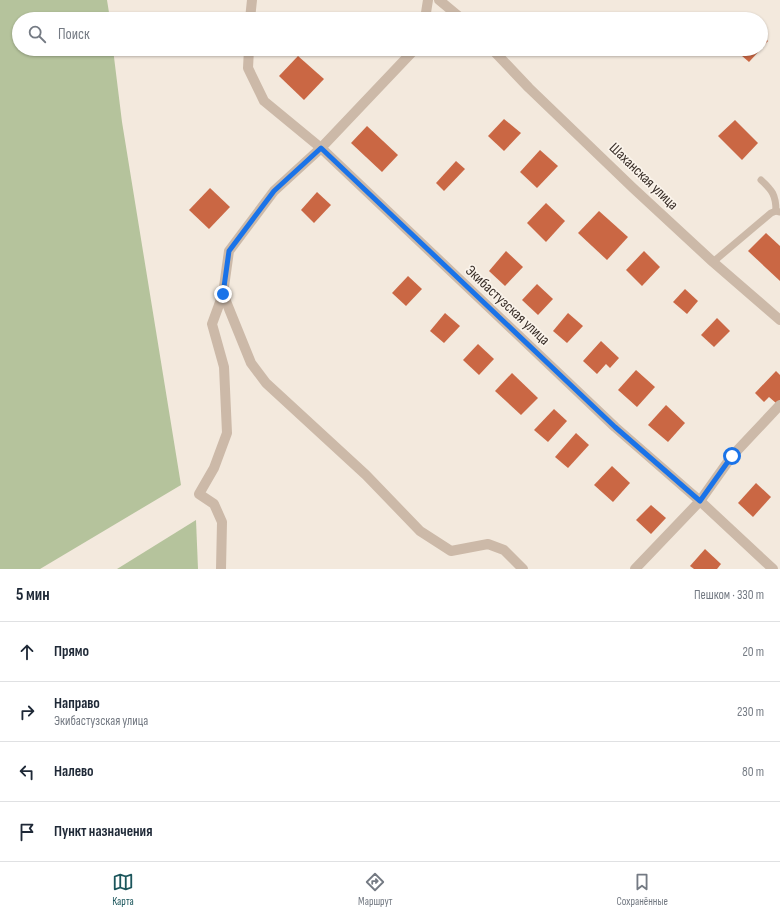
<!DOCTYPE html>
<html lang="ru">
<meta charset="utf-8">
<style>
body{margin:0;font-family:"Sofia Sans Condensed",sans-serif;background:#f6f6f7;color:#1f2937}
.stop{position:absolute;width:12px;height:12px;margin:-9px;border:3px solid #1a73e8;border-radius:50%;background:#fff}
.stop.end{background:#1a73e8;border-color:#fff;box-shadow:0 1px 4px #0008}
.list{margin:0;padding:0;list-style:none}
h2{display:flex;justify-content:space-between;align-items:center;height:52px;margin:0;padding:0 16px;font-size:17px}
h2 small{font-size:13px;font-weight:400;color:#747a83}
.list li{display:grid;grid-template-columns:26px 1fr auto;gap:12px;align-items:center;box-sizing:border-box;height:60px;padding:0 16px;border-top:1px solid #e0e1e3}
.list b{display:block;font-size:15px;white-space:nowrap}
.list p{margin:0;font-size:13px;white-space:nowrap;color:#747a83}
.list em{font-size:13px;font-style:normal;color:#747a83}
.icon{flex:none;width:22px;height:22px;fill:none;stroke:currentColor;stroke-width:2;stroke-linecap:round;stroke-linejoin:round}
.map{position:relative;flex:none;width:780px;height:569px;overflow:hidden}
.search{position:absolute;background:#fff;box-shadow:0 1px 3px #0004;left:12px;right:12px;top:12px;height:44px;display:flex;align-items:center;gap:10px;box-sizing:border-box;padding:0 14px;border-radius:22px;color:#747a83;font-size:15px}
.sheet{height:292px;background:#fff}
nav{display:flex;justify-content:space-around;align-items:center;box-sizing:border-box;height:56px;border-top:1px solid #e0e1e3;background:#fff;font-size:11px;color:#747a83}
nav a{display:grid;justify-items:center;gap:2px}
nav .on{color:#1c565c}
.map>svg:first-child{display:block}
.green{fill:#b5c39c}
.building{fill:#ca6744}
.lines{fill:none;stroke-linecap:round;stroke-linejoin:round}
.lane{stroke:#ccb9a8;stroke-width:7}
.street{stroke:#ccb9a8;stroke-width:10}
.route{stroke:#1a73e8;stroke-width:5}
.labels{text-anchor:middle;stroke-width:3.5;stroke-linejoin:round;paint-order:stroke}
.street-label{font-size:15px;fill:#392e28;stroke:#faf3ea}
</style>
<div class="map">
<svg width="780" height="569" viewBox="0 0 780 569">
<rect width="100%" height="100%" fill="#f3e9dd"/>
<g class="green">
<path d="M 0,0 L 107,0 L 110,19 L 19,19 L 19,49 L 113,49 L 122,122 L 181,485 L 40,569 L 0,569 Z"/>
<path d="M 196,520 L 198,569 L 117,569 Z"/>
</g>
<g class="building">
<path d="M 761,35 L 768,41 L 761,49 Z"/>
<path d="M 734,49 L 761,49 L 749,62 Z"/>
<path d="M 298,56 L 324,79 L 304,100 L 279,76 Z"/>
<path d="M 504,119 L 521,133 L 504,151 L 488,136 Z"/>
<path d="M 735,120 L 758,143 L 742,160 L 718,136 Z"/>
<path d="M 367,126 L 398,155 L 382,172 L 351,143 Z"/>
<path d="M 540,150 L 558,166 L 537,188 L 520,172 Z"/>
<path d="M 456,161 L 465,169 L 444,191 L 436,183 Z"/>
<path d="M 210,188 L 230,207 L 209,229 L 189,210 Z"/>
<path d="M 317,192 L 331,205 L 314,223 L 301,210 Z"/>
<path d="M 546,203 L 565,221 L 546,242 L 527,223 Z"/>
<path d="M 599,211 L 628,237 L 607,260 L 578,233 Z"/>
<path d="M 766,233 L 780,246 L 780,281 L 748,251 Z"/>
<path d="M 506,251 L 523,267 L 505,286 L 489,271 Z"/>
<path d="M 644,251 L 660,267 L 642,286 L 626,270 Z"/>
<path d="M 408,276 L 422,289 L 406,306 L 392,293 Z"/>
<path d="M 537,284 L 553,299 L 538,315 L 522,300 Z"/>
<path d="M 685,289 L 698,301 L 687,314 L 673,302 Z"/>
<path d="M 445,313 L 460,326 L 444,343 L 430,331 Z"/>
<path d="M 568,313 L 583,326 L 567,343 L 553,331 Z"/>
<path d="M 717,318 L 730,331 L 714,347 L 701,335 Z"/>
<path d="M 601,341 L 619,358 L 610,368 L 606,364 L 597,374 L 583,361 Z"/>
<path d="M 478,344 L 494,359 L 479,375 L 463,360 Z"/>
<path d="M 636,370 L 655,387 L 637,407 L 618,390 Z"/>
<path d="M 776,371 L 780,375 L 780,400 L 776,403 L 769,397 L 764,402 L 755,393 Z"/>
<path d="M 512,373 L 538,398 L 521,415 L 495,391 Z"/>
<path d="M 666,405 L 685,423 L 668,442 L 648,425 Z"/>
<path d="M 554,409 L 567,421 L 548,442 L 534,430 Z"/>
<path d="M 576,433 L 589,445 L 568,468 L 555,457 Z"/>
<path d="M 612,466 L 630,483 L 613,502 L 594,485 Z"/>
<path d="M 756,483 L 771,497 L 753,517 L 738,503 Z"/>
<path d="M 651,505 L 666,518 L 651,534 L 636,520 Z"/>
<path d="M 705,549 L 721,564 L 717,569 L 694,569 L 690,566 Z"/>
</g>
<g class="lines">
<g class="lane">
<path d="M 761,180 C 772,190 776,195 776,211"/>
<path d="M 713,262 L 771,213 L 776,211 L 780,212"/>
</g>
<g class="street">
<path d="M 439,0 L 462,19"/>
<path d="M 250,19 L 252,0"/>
<path d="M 425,19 L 428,0"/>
<path d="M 249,49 L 248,68 L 264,101 L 321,148 L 615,427 L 700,501 L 773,569"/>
<path d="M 415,49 L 321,148 L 274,191 L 229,251 L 223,294 L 251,363 L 266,383 L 366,475 L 420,531 L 451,551 L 488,544 L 504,550 L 523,569"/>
<path d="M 492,49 L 529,88 L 633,188 L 713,262 L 780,320"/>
<path d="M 221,569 L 222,522 L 214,504 L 199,494 L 214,468 L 227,433 L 224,367 L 212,324 L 223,294"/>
<path d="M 635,569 L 700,501 L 732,456 L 780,405"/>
</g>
</g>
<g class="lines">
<path class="route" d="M 223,294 L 229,251 L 274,191 L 321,148 L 615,427 L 700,501 L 732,456"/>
</g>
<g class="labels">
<g class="street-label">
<text transform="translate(644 176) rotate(44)" y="5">Шаханская улица</text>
<text transform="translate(508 305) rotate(43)" y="5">Экибастузская улица</text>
</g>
</g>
</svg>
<div class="stop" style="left:732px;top:456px"></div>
<div class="stop end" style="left:223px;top:294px"></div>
<div class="search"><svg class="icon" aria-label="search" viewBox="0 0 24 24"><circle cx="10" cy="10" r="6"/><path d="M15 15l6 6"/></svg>Поиск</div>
</div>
<section class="sheet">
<h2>5 мин<small>Пешком · 330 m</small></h2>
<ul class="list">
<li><svg class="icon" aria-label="ahead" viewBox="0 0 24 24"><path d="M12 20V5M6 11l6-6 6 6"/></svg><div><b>Прямо</b></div><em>20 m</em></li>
<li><svg class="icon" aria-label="right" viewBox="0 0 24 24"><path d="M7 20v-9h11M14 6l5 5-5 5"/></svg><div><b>Направо</b><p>Экибастузская улица</p></div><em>230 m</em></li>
<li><svg class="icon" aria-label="left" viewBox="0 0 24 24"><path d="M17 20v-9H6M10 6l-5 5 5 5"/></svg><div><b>Налево</b></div><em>80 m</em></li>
<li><svg class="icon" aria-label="arrive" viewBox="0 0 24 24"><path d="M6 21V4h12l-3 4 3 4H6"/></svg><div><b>Пункт назначения</b></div></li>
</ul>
</section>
<nav>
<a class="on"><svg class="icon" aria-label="map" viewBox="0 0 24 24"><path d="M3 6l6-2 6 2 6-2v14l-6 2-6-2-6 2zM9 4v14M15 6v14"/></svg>Карта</a>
<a><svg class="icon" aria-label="directions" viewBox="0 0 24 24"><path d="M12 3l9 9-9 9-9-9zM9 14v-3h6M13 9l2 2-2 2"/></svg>Маршрут</a>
<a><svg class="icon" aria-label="saved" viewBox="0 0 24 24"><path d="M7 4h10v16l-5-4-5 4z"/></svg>Сохранённые</a>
</nav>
